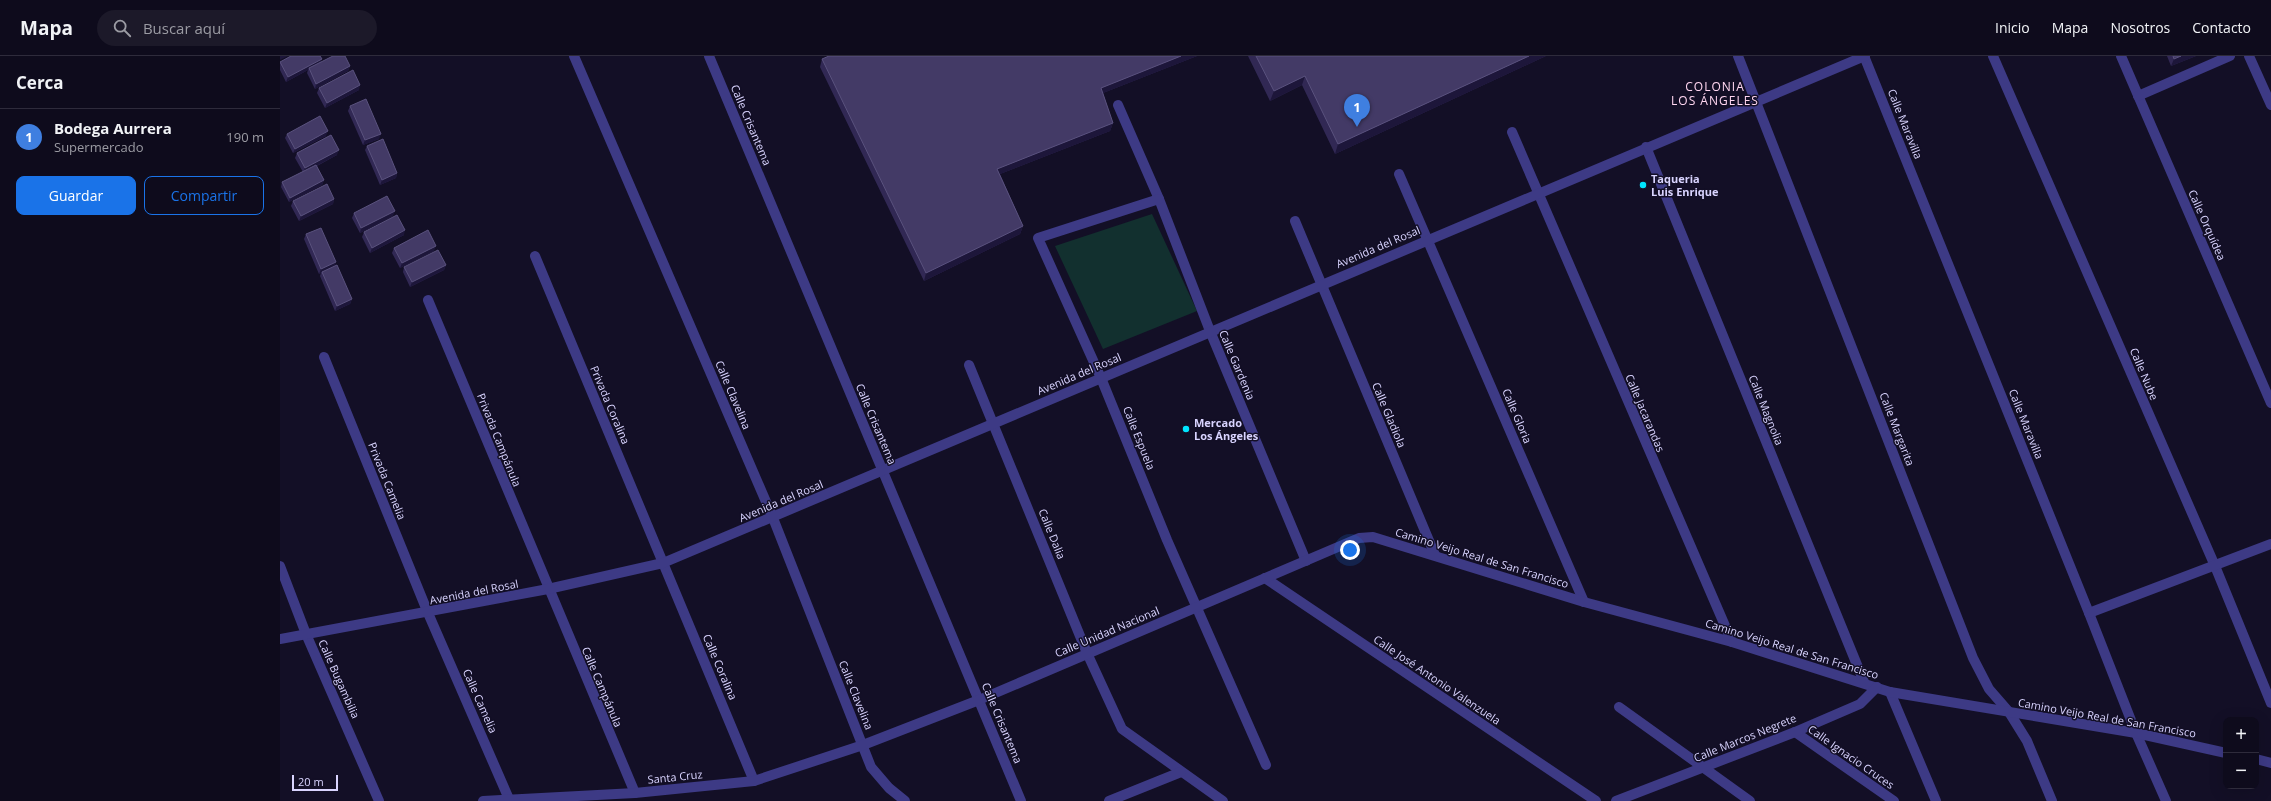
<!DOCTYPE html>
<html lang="es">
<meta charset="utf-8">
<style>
body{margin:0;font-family:"Open Sans",sans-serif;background:#1c1929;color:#f1f3f6}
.controls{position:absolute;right:12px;bottom:12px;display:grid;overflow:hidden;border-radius:8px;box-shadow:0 4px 16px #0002}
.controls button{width:36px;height:36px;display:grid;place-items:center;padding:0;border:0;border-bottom:1px solid #2e2b3b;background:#0e0b1c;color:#f1f3f6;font:20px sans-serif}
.scale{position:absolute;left:12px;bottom:10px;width:46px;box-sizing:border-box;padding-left:4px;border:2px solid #d9d4ff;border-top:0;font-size:11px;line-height:14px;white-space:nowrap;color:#d9d4ff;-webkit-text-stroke:3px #130f26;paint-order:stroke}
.you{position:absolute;left:1070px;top:494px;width:14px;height:14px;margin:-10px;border:3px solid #fff;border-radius:50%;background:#1a73e8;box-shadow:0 0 0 6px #1a73e833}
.badge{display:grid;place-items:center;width:26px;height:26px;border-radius:50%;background:#1a73e8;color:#fff;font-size:13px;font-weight:700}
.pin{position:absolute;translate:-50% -33px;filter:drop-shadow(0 1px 2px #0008)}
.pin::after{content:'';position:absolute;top:21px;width:14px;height:12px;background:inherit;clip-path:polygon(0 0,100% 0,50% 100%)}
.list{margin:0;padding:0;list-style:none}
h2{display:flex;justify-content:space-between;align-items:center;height:52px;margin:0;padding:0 16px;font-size:17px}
h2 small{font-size:13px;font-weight:400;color:#9b9ba3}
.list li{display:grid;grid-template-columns:26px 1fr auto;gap:12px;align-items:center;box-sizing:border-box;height:56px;padding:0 16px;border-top:1px solid #2e2b3b}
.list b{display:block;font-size:15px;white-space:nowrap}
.list p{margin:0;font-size:13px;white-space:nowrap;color:#9b9ba3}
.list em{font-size:13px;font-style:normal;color:#9b9ba3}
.actions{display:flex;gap:8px;padding:12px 16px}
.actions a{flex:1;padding:9px 0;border:1px solid #1a73e8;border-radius:8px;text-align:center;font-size:14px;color:#1a73e8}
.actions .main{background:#1a73e8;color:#fff}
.icon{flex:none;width:22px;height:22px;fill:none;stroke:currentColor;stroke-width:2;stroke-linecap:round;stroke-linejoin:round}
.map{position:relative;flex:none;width:1991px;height:745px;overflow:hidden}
header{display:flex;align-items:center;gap:24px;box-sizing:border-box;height:56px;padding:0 20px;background:#0e0b1c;border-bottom:1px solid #2e2b3b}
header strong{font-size:19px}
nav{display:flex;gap:22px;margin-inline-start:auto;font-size:14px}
.search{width:280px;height:36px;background:#1c1929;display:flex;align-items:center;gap:10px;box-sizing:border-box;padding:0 14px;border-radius:22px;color:#9b9ba3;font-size:15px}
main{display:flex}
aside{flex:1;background:#0e0b1c}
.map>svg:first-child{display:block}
.green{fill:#12302f}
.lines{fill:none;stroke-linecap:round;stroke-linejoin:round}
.minor{stroke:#3d3a85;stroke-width:10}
.tertiary{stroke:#3d3a85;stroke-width:10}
.wall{fill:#312854}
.shaded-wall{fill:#1d163a}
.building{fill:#433a66;stroke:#5a527e}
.poi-dot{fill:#00e5ff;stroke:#130f26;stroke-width:1.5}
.labels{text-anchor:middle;stroke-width:3;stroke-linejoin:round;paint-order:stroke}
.street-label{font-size:11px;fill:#d9d4ff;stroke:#130f26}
.poi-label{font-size:11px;font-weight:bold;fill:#d9d4ff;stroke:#130f26;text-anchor:start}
.neighbourhood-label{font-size:12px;letter-spacing:1px;fill:#ffd6f0;stroke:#130f26}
</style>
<header>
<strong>Mapa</strong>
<div class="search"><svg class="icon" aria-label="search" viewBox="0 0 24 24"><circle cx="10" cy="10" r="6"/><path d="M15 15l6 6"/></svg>Buscar aquí</div>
<nav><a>Inicio</a><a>Mapa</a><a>Nosotros</a><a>Contacto</a></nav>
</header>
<main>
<aside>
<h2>Cerca<small></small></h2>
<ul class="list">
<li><span class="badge" style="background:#3f7fe0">1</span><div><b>Bodega Aurrera</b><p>Supermercado</p></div><em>190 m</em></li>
</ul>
<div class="actions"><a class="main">Guardar</a><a>Compartir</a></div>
</aside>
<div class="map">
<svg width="1991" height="745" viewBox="0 0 1991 745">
<rect width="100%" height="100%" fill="#130f26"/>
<path class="green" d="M 872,158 L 917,255 L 823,293 L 775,190 Z"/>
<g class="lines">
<g class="minor">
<path d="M 294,0 L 493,462 L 591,711 L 609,732 L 625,745"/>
<path d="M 429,0 L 741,745"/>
<path d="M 1458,0 L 1693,602 L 1709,633 L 1729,656 L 1747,685 L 1772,745"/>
<path d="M 1584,0 L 1809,557 L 1856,677 L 1886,745"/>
<path d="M 1713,0 L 1935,510 L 1991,647"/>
<path d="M 1841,0 L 1991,347"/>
<path d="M 1969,0 L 1991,49"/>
<path d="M 1858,40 L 1950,0"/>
<path d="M 838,49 L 879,143 L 930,275 L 1026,505"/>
<path d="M 1232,76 L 1452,586"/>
<path d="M 1366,91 L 1584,626"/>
<path d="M 1119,118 L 1304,546"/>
<path d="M 879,143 L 758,182 L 821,322 L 887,484 L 986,709"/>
<path d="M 1015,165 L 1155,499"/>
<path d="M 255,200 L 474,725"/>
<path d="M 148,244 L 355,737"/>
<path d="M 44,301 L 148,557 L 229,743"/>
<path d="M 689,309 L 807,597 L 842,673 L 943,745"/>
<path d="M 0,510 L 26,578 L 99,745"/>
<path d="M 985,522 L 1316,745"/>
<path d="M 1809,557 L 1991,488"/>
<path d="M 1610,636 L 1656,745"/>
<path d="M 1339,651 L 1470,745"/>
<path d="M 1515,676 L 1614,745"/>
<path d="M 1976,703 L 1991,707"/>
<path d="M 203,745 L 355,737 L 474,725 L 583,689 L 699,644 L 1079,482 L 1093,481 L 1304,546 L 1452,586 L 1610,636 L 1856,677 L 1946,697"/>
<path d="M 829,745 L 901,716"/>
<path d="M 1336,745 L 1515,676 L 1580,648 L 1597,631"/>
</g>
<path class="tertiary" d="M 0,583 L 268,533 L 383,507 L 1585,0"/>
</g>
<g class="wall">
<path d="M 917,0 L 823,37 L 833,67 L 830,75 L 720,118 L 743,170 L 740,178 L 644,225 L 540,11 L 542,3 Z"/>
<path d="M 968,0 L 1266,0 L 1055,98 L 1022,29 L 990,45 Z"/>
<path d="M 1887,0 L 1916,0 L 1891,10 Z"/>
<path d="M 42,3 L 40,6 L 70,10 L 68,15 L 35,33 L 27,17 L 28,14 L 6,26 L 0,14 L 0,6 Z"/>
<path d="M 39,32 L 79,34 L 45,52 L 37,37 Z"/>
<path d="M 70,50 L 99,83 L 83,89 L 68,55 Z"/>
<path d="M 7,78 L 46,80 L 13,97 L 5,82 Z"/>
<path d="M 87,90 L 117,117 L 116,122 L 100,129 L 85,94 Z"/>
<path d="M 17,97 L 57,99 L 37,110 L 44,124 L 42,129 L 9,146 L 1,131 L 2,126 L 23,116 L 15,102 Z"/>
<path d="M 54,143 L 53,148 L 19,165 L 11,150 L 13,145 Z"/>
<path d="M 74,157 L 113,160 L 80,177 L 72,162 Z"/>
<path d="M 84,176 L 124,179 L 90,197 L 82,181 Z"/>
<path d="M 26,178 L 55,210 L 72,243 L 70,248 L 55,255 L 40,220 L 41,217 L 39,218 L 24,183 Z"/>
<path d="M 114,192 L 154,195 L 120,212 L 112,197 Z"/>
<path d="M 166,209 L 164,214 L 130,231 L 123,216 L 124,211 Z"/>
</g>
<g class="shaded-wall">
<path d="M 0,0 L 8,0 L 0,4 Z"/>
<path d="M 901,0 L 917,0 L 818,39 L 821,32 Z"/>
<path d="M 1249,0 L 1266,0 L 1055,98 L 1058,88 Z"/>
<path d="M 1901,0 L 1916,0 L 1891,10 L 1894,3 Z"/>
<path d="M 42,3 L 40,8 L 29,12 L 28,14 L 6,26 L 8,21 Z"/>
<path d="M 70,10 L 68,15 L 35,33 L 36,28 Z"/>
<path d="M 1025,20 L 1022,29 L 990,45 L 994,35 Z"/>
<path d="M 80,29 L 79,34 L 45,52 L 47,47 Z"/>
<path d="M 833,67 L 830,75 L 715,120 L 717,113 Z"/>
<path d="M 48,75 L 46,80 L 13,97 L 15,93 Z"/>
<path d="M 101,78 L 99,83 L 83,89 L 85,84 Z"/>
<path d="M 59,94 L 57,99 L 23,117 L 25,112 Z"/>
<path d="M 117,117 L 116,122 L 100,129 L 102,124 Z"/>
<path d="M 44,124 L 42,129 L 9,146 L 10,142 Z"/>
<path d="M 54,143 L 53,148 L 19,165 L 21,160 Z"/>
<path d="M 115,155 L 113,160 L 80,177 L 81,172 Z"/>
<path d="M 743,170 L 740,178 L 644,225 L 646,217 Z"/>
<path d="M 125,174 L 124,179 L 90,197 L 92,192 Z"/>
<path d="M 156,190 L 154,195 L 120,212 L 122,207 Z"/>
<path d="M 56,206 L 55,211 L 42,216 L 41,217 L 39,218 L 41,213 Z"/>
<path d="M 166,209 L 164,214 L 130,231 L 132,226 Z"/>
<path d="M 72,243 L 70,248 L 55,255 L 57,250 Z"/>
</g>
<g class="building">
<path d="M 11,0 L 40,0 L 42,3 L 8,21 L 0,6 Z"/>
<path d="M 53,0 L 65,0 L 70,10 L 36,28 L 29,12 Z"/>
<path d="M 549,0 L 901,0 L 821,32 L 833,67 L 717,113 L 743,170 L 646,217 L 542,3 Z"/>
<path d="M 976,0 L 1249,0 L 1058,88 L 1025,20 L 994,35 Z"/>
<path d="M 1893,0 L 1901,0 L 1894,3 Z"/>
<path d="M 73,14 L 80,29 L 47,47 L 39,32 Z"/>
<path d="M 86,43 L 101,78 L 85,84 L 70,50 Z"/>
<path d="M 40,60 L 48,75 L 15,93 L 7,78 Z"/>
<path d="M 51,79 L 59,94 L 25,112 L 17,97 Z"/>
<path d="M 103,83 L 117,117 L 102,124 L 87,90 Z"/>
<path d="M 36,109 L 44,124 L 10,142 L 2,126 Z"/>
<path d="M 47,128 L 54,143 L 21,160 L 13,145 Z"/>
<path d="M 107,140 L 115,155 L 81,172 L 74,157 Z"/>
<path d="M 117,159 L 125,174 L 92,192 L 84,176 Z"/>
<path d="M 41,172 L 56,206 L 41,213 L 26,178 Z"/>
<path d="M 148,174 L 156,190 L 122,207 L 114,192 Z"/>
<path d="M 158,194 L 166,209 L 132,226 L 124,211 Z"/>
<path d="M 57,209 L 72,243 L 57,250 L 42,216 Z"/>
</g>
<g class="poi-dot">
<circle cx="1363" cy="129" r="4"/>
<circle cx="906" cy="373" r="4"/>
</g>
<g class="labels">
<g class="street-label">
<text transform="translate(1625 68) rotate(68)" y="4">Calle Maravilla</text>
<text transform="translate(471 69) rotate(67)" y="4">Calle Crisantema</text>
<text transform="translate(1927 169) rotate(66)" y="4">Calle Orquídea</text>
<text transform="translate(1098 191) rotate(-23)" y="4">Avenida del Rosal</text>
<text transform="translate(957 309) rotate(67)" y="4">Calle Gardenia</text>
<text transform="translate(799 318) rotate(-23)" y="4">Avenida del Rosal</text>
<text transform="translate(1864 318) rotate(67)" y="4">Calle Nube</text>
<text transform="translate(453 339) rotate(67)" y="4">Calle Clavelina</text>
<text transform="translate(330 349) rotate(67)" y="4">Privada Coralina</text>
<text transform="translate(1486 354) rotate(68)" y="4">Calle Magnolia</text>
<text transform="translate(1365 357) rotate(67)" y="4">Calle Jacarandas</text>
<text transform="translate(1109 359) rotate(67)" y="4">Calle Gladiola</text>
<text transform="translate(1237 360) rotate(67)" y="4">Calle Gloria</text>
<text transform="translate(596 368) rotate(67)" y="4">Calle Crisantema</text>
<text transform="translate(1746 368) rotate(68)" y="4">Calle Maravilla</text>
<text transform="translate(1617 373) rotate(69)" y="4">Calle Margarita</text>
<text transform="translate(859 382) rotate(68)" y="4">Calle Espuela</text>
<text transform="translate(219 384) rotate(68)" y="4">Privada Campánula</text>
<text transform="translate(107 425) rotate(68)" y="4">Privada Camelia</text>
<text transform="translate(501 445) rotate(-23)" y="4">Avenida del Rosal</text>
<text transform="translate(772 478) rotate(68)" y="4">Calle Dalia</text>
<text transform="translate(1202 502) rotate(17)" y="4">Camino Veijo Real de San Francisco</text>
<text transform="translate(194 536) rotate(-11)" y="4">Avenida del Rosal</text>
<text transform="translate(827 576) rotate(-23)" y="4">Calle Unidad Nacional</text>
<text transform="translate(1512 593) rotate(17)" y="4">Camino Veijo Real de San Francisco</text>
<text transform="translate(440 611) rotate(67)" y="4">Calle Coralina</text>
<text transform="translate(59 623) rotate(66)" y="4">Calle Bugambilia</text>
<text transform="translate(1157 624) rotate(34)" y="4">Calle José Antonio Valenzuela</text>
<text transform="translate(322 631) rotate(67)" y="4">Calle Campánula</text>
<text transform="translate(576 639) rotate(68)" y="4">Calle Clavelina</text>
<text transform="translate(200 645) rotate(66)" y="4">Calle Camelia</text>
<text transform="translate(1827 662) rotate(10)" y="4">Camino Veijo Real de San Francisco</text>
<text transform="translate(722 667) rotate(67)" y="4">Calle Crisantema</text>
<text transform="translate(1465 682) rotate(-22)" y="4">Calle Marcos Negrete</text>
<text transform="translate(1571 701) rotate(35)" y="4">Calle Ignacio Cruces</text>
<text transform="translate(395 721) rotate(-6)" y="4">Santa Cruz</text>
</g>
<g class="poi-label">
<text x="1371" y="127">Taqueria<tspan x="1371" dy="13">Luis Enrique</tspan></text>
<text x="914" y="371">Mercado<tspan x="914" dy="13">Los Ángeles</tspan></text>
</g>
<g class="neighbourhood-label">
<text x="1435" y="35">COLONIA<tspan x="1435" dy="14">LOS ÁNGELES</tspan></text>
</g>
</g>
</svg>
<div class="controls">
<button>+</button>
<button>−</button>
</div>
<div class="scale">20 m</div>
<div class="you"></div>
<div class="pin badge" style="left:1077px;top:71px;background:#3f7fe0">1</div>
</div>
</main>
